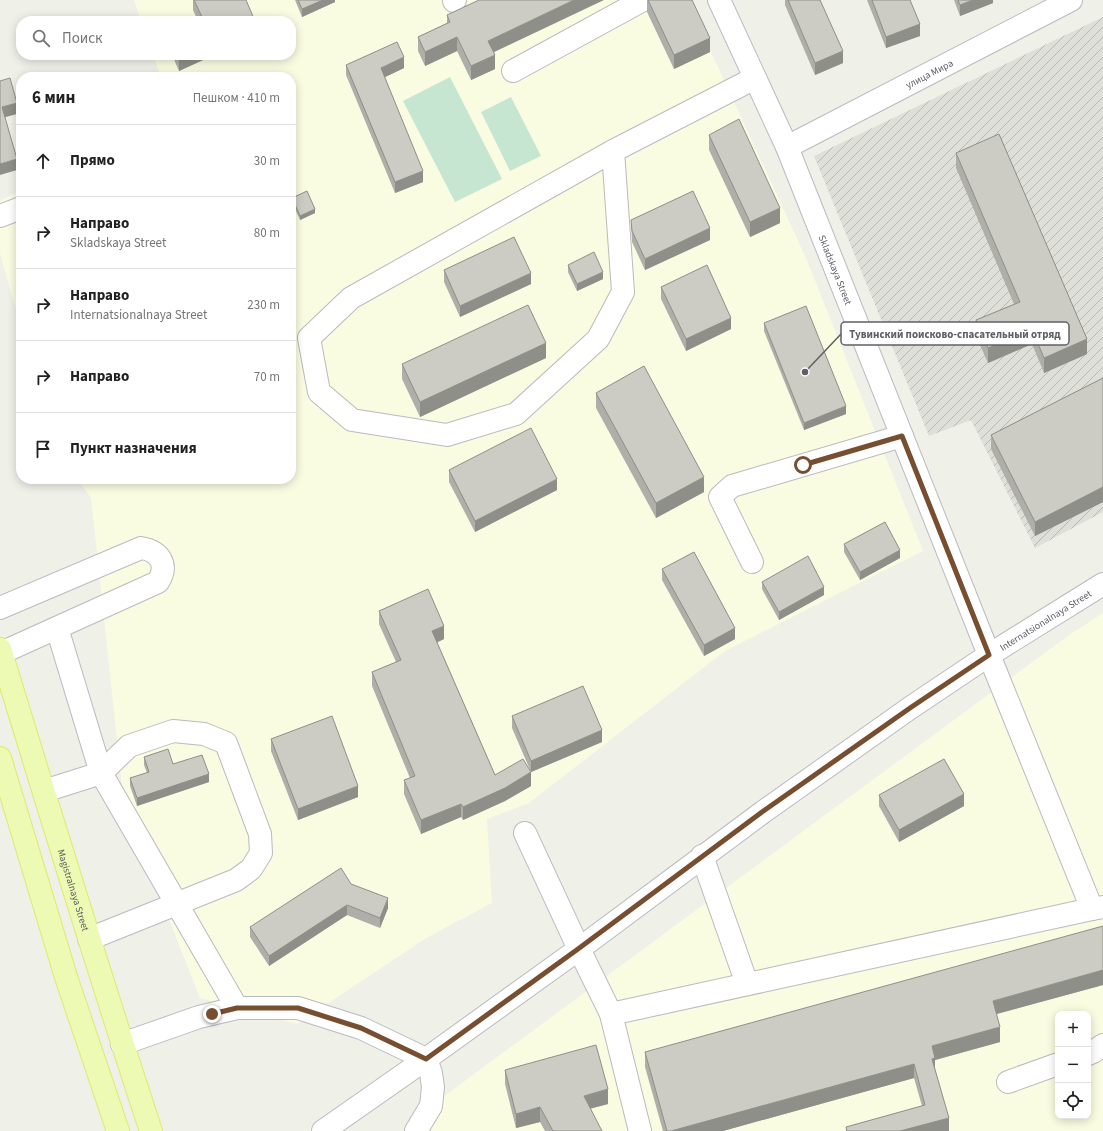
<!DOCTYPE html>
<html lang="ru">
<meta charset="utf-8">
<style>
body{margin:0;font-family:"Source Sans 3",sans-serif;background:#f6f6f6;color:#222}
.controls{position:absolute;right:12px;bottom:12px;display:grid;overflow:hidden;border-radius:8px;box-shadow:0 2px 10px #0003}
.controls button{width:36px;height:36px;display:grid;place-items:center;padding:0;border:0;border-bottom:1px solid #e0e0e0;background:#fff;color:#222;font:20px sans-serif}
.stop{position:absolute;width:12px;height:12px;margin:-9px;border:3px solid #774e2f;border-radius:50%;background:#fff}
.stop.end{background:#774e2f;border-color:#fff;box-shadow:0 1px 4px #0008}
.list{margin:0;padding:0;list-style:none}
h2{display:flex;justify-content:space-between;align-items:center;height:52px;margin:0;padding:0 16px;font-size:17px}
h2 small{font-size:13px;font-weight:400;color:#767676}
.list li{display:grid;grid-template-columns:26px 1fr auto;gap:12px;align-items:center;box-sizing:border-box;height:72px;padding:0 16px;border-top:1px solid #e0e0e0}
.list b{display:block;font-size:15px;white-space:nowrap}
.list p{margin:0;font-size:13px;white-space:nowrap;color:#767676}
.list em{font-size:13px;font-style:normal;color:#767676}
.icon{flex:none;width:22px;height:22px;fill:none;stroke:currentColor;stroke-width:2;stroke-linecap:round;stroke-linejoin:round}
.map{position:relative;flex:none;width:1103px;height:1131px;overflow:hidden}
.search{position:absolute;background:#fff;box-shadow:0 2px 10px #0003;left:16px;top:16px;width:280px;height:44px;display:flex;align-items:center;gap:10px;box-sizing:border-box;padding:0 14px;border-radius:16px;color:#767676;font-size:15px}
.panel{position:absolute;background:#fff;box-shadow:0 2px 10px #0003;left:16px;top:72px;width:280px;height:412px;border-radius:16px}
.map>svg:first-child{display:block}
.commercial{fill:#f9fce1;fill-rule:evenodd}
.industrial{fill:url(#industrial-furrows)}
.green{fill:#c6e6d1}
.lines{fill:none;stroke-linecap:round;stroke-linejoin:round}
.minor-casing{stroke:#babac0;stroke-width:24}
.major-casing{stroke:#e0e968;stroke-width:24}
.minor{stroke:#fff;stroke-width:22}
.major{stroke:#edfab3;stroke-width:22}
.wall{fill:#afafa9}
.shaded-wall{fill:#8f8f89}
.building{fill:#ccccc4;stroke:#8f8f89}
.route{stroke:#774e2f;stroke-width:5}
.labels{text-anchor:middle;stroke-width:3.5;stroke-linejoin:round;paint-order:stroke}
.street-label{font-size:10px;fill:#5f6067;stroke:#fff}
.leader{fill:none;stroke:#5f6067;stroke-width:1.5}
.callout-dot{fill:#5f6067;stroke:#fff;stroke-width:1.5}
.callout{fill:#fff;stroke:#5f6067;stroke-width:1.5}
.callout-label{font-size:11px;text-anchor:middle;font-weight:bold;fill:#5f6067}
</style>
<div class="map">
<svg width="1103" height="1131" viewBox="0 0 1103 1131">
<defs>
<pattern id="industrial-furrows" width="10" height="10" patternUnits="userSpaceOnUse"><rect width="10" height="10" fill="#dfdfda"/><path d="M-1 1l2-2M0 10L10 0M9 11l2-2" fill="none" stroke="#b8b8b5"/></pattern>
</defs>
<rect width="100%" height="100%" fill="#eff0e8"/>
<g class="commercial">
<path d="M 134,0 L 687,0 L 806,258 L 923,551 L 725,651 L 529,803 L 487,819 L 492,903 L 428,937 L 297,1024 L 200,998 L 124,805 L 91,498 L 78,479 L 291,479 L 291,77 L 161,77 L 153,55 L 291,55 L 291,21 L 141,21 Z"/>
<path d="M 21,190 L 21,327 L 0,254 L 0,201 Z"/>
<path d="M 1103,613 L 1103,1131 L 419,1131 L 439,1100 L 1069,635 ZM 1058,1014 L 1088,1014 L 1088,1116 L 1058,1116 Z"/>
</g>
<path class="industrial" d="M 1103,17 L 1103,512 L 1035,548 L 971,420 L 929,436 L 814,156 Z"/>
<g class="green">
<path d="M 450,77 L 502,179 L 455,202 L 403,101 Z"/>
<path d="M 511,97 L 541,156 L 510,171 L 481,112 Z"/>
</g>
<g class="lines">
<g class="minor-casing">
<g id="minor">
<path id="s1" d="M 719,0 L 787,147 L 989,655 L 1092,909 L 1103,907"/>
<path d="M 454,1 L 455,0"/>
<path d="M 513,71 L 643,0"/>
<path id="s2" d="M 787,147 L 1071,0"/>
<path d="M 613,151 L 623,292 L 598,339 L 516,414 L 447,435 L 352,420 L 319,392 L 309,338 L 351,298 L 613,151 L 755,78"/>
<path d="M 0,216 L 21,208"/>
<path d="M 752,562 L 720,497 L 732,486 L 902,436"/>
<path d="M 0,608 L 141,548 C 160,551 169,565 158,582 L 1,653"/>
<path d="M 57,628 L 101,773 L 237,1008"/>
<path d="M 44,791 L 101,773 L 129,746 L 173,731 L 204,734 L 226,743 L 260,834 L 261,853 L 251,869 L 236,880 L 89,939"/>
<path d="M 525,833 L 579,949 L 611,1014 L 640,1131"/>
<path d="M 702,856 L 747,984"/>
<path d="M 611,1014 L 1092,909"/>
<path d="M 122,1044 L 199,1017 L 237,1008 L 298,1008 L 361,1028 L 426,1059 L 431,1073 L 433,1087 L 431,1106 L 416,1131"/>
<path d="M 1088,1054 L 1093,1052 L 1103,1045"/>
<path d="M 1008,1082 L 1058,1064"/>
<path id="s3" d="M 323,1131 L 426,1059 L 579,949 L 763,812 L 910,708 L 989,655 L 1103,584"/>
</g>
</g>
<g class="major-casing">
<g id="major">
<path id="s4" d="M 0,649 C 49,810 98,971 151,1131"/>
<path d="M 0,758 L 66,977 L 118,1131"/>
</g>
</g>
<use href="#minor" class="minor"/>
<use href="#major" class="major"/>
</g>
<g class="wall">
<path d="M 193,0 L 246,0 L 197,19 L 193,10 Z"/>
<path d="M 295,0 L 335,0 L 335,2 L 302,17 Z"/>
<path d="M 647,0 L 692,0 L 710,52 L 674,69 L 647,12 Z"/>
<path d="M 785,0 L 820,0 L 843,63 L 815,75 L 785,5 Z"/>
<path d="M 867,0 L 910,0 L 920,36 L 886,48 Z"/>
<path d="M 954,0 L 993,0 L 993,3 L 960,16 Z"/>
<path d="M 447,15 L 494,52 L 495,69 L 471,80 L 457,51 L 425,66 L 418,51 L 418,37 L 447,23 Z"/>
<path d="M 172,55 L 214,55 L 179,71 Z"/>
<path d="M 346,65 L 404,68 L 385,77 L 423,182 L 395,193 L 346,75 Z"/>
<path d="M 709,135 L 780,223 L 750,237 L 709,150 Z"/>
<path d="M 956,153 L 1087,354 L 1044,373 L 1032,344 L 988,363 L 976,336 L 976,320 L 1014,304 L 956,168 Z"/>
<path d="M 292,198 L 315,213 L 300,220 L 292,202 Z"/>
<path d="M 631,220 L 710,240 L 645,270 L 632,242 Z"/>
<path d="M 568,265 L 603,279 L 577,291 L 568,272 Z"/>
<path d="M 444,270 L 531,284 L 460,317 L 444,282 Z"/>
<path d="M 661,287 L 731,329 L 686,351 L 661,299 Z"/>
<path d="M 764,323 L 846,414 L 804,430 L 764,331 Z"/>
<path d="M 546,358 L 420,417 L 402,379 L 402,364 Z"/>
<path d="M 1103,378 L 1103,502 L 1035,536 L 991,449 L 991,435 Z"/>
<path d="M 596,393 L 704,492 L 656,518 L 596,408 Z"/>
<path d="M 449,470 L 557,490 L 475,532 L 449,482 Z"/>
<path d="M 844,544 L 900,558 L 860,580 L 844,552 Z"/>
<path d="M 662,569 L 735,639 L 704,656 L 662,580 Z"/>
<path d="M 762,582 L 824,595 L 779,620 L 762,589 Z"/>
<path d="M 379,611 L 444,639 L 437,642 L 495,775 L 531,772 L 512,728 L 512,716 L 602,742 L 531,772 L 531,786 L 505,801 L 463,820 L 461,817 L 421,834 L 404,794 L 404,780 L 410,778 L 372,686 L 372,672 L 396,662 L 379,624 Z"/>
<path d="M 271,739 L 358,797 L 298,820 L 271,751 Z"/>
<path d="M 144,757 L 173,764 L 209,782 L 137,806 L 130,786 L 130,778 L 147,773 L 144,765 Z"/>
<path d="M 879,795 L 964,806 L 899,842 L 879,806 Z"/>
<path d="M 351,884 L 388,908 L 380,928 L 347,915 L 269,966 L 250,937 L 250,927 Z"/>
<path d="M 1103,985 L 996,1014 L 1000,1042 L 935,1060 L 935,1069 L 949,1131 L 846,1131 L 846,1127 L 922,1106 L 914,1078 L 723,1131 L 663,1131 L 645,1067 L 645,1052 Z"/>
<path d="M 505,1070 L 608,1104 L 590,1109 L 602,1131 L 545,1131 L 540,1122 L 516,1128 L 505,1084 Z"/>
</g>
<g class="shaded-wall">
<path d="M 323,0 L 335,0 L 335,2 L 302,17 L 302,9 Z"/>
<path d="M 574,0 L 604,0 L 488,55 L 488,41 Z"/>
<path d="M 973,0 L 993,0 L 993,3 L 960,16 L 960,5 Z"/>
<path d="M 920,24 L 920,36 L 886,48 L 886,37 Z"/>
<path d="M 457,37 L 457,51 L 425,66 L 425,52 Z"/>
<path d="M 710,38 L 710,52 L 674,69 L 674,55 Z"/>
<path d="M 843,51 L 843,63 L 815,75 L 815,63 Z"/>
<path d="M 37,55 L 46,55 L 37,57 Z"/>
<path d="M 189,55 L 214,55 L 179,71 L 179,59 Z"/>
<path d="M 495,55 L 495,69 L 471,80 L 471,66 Z"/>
<path d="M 404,57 L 404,68 L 381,79 L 381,68 Z"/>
<path d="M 17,103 L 17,114 L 2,118 L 2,107 Z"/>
<path d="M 17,159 L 17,170 L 0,175 L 0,164 Z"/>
<path d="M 423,171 L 423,182 L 395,193 L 395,182 Z"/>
<path d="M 780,208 L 780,223 L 750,237 L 750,222 Z"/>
<path d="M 315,209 L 315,213 L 300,220 L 300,216 Z"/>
<path d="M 710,228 L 710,240 L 645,270 L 645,259 Z"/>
<path d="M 603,272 L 603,279 L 577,291 L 577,284 Z"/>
<path d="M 531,273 L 531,284 L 460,317 L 460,306 Z"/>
<path d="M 731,318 L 731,329 L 686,351 L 686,339 Z"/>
<path d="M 1032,329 L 1032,344 L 988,363 L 988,348 Z"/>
<path d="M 1087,339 L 1087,354 L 1044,373 L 1044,358 Z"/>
<path d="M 546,343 L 546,358 L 420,417 L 420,402 Z"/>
<path d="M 846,406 L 846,414 L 804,430 L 804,423 Z"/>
<path d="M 704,477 L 704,492 L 656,518 L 656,503 Z"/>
<path d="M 557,479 L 557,490 L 475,532 L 475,521 Z"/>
<path d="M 1103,487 L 1103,502 L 1035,536 L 1035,522 Z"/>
<path d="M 900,550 L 900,558 L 860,580 L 860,572 Z"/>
<path d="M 824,587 L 824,595 L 779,620 L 779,612 Z"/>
<path d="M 444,626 L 444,639 L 432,645 L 432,631 Z"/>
<path d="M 735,628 L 735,639 L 704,656 L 704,645 Z"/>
<path d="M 602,730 L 602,742 L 531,772 L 531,761 Z"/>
<path d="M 531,772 L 531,786 L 505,801 L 463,820 L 463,807 Z"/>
<path d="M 209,774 L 209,782 L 137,806 L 137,798 Z"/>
<path d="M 358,786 L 358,797 L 298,820 L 298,809 Z"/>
<path d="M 964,794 L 964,806 L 899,842 L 899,830 Z"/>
<path d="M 461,804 L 461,817 L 421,834 L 421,820 Z"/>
<path d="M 388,898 L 388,908 L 380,928 L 380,918 Z"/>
<path d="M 347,905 L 347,915 L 269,966 L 269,956 Z"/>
<path d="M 1103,970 L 1103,985 L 993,1015 L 993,1001 Z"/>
<path d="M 1000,1027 L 1000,1042 L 935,1060 L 935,1072 L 932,1073 L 932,1046 Z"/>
<path d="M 914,1064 L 914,1078 L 723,1131 L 671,1131 Z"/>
<path d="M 608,1089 L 608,1104 L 584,1110 L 584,1096 Z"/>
<path d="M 540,1107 L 540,1122 L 516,1128 L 516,1114 Z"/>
<path d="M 949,1118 L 949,1131 L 900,1131 Z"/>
</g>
<g class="building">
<path d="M 194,0 L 246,0 L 255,21 L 194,21 L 202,17 Z"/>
<path d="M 298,0 L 323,0 L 302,9 Z"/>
<path d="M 479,0 L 574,0 L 488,41 L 495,55 L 471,66 L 457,37 L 425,52 L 418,37 L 450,22 L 447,15 Z"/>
<path d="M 648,0 L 692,0 L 710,38 L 674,55 Z"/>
<path d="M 788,0 L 820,0 L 843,51 L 815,63 Z"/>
<path d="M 872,0 L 910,0 L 920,24 L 886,37 Z"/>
<path d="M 958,0 L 973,0 L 960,5 Z"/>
<path d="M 397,42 L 404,57 L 381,68 L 423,171 L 395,182 L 346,65 Z"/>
<path d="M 177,55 L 189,55 L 179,59 Z"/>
<path d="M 10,78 L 17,103 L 2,107 L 17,159 L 0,164 L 0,81 Z"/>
<path d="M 739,119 L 780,208 L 750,222 L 709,135 Z"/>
<path d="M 999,134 L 1087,339 L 1044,358 L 1032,329 L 988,348 L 976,320 L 1020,302 L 956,153 Z"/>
<path d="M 307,191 L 315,209 L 300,216 L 292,198 Z"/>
<path d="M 693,191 L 710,228 L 645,259 L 632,231 L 631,220 Z"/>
<path d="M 514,237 L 531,273 L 460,306 L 444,270 Z"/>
<path d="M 594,252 L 603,272 L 577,284 L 568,265 Z"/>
<path d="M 707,265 L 731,318 L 686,339 L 661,287 Z"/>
<path d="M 528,305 L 546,343 L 420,402 L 402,364 Z"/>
<path d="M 806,306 L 846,406 L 804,423 L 764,323 Z"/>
<path d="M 644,366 L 704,477 L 656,503 L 596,393 Z"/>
<path d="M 1103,378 L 1103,487 L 1035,522 L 991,435 Z"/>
<path d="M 531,428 L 557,479 L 475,521 L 449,470 Z"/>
<path d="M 885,522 L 900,550 L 860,572 L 844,544 Z"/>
<path d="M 694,552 L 735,628 L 704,645 L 662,569 Z"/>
<path d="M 808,556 L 824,587 L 779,612 L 762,582 Z"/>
<path d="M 428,589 L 444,626 L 432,631 L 495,775 L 523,759 L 531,772 L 505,788 L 463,807 L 461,804 L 421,820 L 404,780 L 415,776 L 372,672 L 401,660 L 379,611 Z"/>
<path d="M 583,686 L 602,730 L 531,761 L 512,716 Z"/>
<path d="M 332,716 L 358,786 L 298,809 L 271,739 Z"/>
<path d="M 168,749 L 173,764 L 202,755 L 209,774 L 137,798 L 130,778 L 149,772 L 144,757 Z"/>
<path d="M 944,759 L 964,794 L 899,830 L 879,795 Z"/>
<path d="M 341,868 L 351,884 L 388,898 L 380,918 L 347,905 L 269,956 L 250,927 Z"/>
<path d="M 1103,926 L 1103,970 L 993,1001 L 1000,1027 L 932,1046 L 935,1058 L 932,1059 L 949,1118 L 900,1131 L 847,1131 L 846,1127 L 925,1105 L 914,1064 L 671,1131 L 667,1131 L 645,1052 Z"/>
<path d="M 596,1045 L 608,1089 L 584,1096 L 602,1131 L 553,1131 L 540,1107 L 516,1114 L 505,1070 Z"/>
</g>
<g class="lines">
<path class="route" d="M 212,1014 L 237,1008 L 298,1008 L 361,1028 L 426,1059 L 578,949 L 762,812 L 910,708 L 989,655 L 902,436 L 803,465"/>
</g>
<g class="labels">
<g class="street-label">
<text dy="4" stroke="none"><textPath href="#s2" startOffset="160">улица Мира</textPath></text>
<text dy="4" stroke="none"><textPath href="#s1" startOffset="294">Skladskaya Street</textPath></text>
<text dy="4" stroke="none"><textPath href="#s3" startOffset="885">Internatsionalnaya Street</textPath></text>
<text dy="4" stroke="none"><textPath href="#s4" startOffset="252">Magistralnaya Street</textPath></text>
</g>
</g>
<path class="leader" d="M805 372L841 334"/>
<circle class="callout-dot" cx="805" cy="372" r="4"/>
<rect class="callout" x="841" y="322" width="228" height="23" rx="4"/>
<g class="callout-label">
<text x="955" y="338">Тувинский поисково-спасательный отряд</text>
</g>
</svg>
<div class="controls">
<button>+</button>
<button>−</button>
<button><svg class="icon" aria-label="locate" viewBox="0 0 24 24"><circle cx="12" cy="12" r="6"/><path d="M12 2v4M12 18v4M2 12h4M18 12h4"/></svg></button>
</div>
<div class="stop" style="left:803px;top:465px"></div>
<div class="stop end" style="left:212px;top:1014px"></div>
<div class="search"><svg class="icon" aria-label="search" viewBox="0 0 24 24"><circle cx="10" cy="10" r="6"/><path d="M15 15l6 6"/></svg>Поиск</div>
<section class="panel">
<h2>6 мин<small>Пешком · 410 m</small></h2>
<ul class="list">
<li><svg class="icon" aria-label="ahead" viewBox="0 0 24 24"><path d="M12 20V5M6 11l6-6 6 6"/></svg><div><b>Прямо</b></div><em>30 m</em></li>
<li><svg class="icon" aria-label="right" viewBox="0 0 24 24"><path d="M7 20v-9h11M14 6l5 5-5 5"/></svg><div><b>Направо</b><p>Skladskaya Street</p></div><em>80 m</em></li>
<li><svg class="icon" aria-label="right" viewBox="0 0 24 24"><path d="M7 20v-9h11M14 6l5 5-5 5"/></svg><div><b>Направо</b><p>Internatsionalnaya Street</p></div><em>230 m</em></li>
<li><svg class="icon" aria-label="right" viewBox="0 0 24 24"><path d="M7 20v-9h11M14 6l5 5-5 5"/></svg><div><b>Направо</b></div><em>70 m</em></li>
<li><svg class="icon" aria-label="arrive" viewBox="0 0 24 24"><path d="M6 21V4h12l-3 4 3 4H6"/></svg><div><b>Пункт назначения</b></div></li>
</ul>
</section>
</div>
